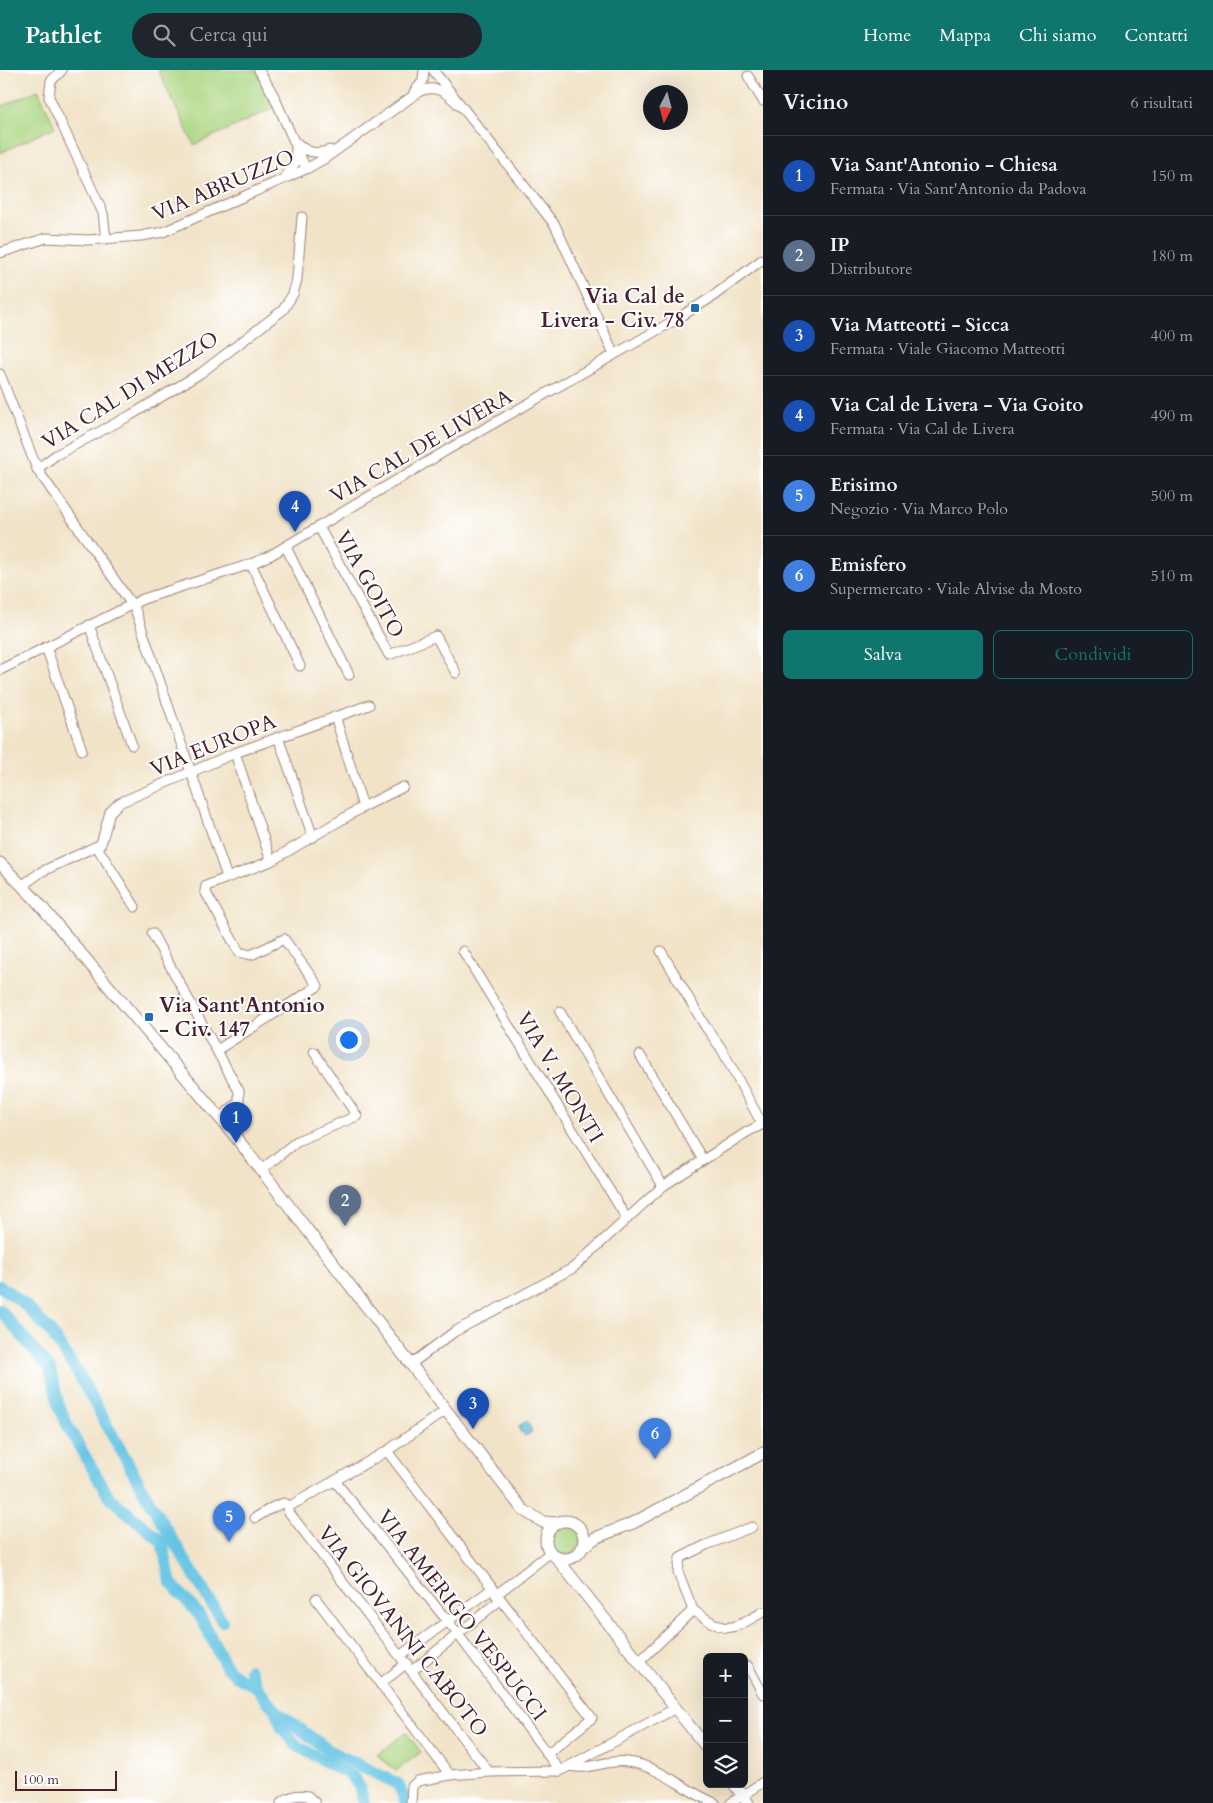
<!DOCTYPE html>
<html lang="it">
<meta charset="utf-8">
<style>
body{margin:0;font-family:Cardo,serif;background:#20242c;color:#f1f3f6}
.controls{position:absolute;right:15px;bottom:15px;display:grid;overflow:hidden;border-radius:8px;box-shadow:0 5px 20px #0002}
.controls button{width:45px;height:45px;display:grid;place-items:center;padding:0;border:0;border-bottom:1px solid #363941;background:#171b24;color:#f1f3f6;font:25px sans-serif}
.compass{position:absolute;left:643px;top:15px;width:45px;height:45px;border-radius:50%;background:#171b24;box-shadow:0 5px 20px #0002;rotate:186deg}
.scale{position:absolute;left:15px;bottom:12px;width:102px;box-sizing:border-box;padding-left:5px;border:2px solid #4a1f2b;border-top:0;font-size:14px;line-height:18px;white-space:nowrap;color:#4a1f2b;-webkit-text-stroke:4px #fff;paint-order:stroke}
.you{position:absolute;left:348px;top:969px;width:18px;height:18px;margin:-12px;border:4px solid #fff;border-radius:50%;background:#1a73e8;box-shadow:0 0 0 8px #1a73e833}
.badge{display:grid;place-items:center;width:32px;height:32px;border-radius:50%;background:#0f766e;color:#fff;font-size:16px;font-weight:700}
.pin{position:absolute;translate:-50% -41px;filter:drop-shadow(0 1px 2px #0008)}
.pin::after{content:'';position:absolute;top:26px;width:18px;height:15px;background:inherit;clip-path:polygon(0 0,100% 0,50% 100%)}
.list{margin:0;padding:0;list-style:none}
h2{display:flex;justify-content:space-between;align-items:center;height:65px;margin:0;padding:0 20px;font-size:21px}
h2 small{font-size:16px;font-weight:400;color:#9ea1a6}
.list li{display:grid;grid-template-columns:32px 1fr auto;gap:15px;align-items:center;box-sizing:border-box;height:80px;padding:0 20px;border-top:1px solid #363941}
.list b{display:block;font-size:19px;white-space:nowrap}
.list p{margin:0;font-size:16px;white-space:nowrap;color:#9ea1a6}
.list em{font-size:16px;font-style:normal;color:#9ea1a6}
.actions{display:flex;gap:10px;padding:15px 20px}
.actions a{flex:1;padding:11px 0;border:1px solid #0f766e;border-radius:8px;text-align:center;font-size:18px;color:#0f766e}
.actions .main{background:#0f766e;color:#fff}
.icon{flex:none;width:28px;height:28px;fill:none;stroke:currentColor;stroke-width:2;stroke-linecap:round;stroke-linejoin:round}
.map{position:relative;flex:none;width:763px;height:1733px;overflow:hidden}
header{display:flex;align-items:center;gap:30px;box-sizing:border-box;height:70px;padding:0 25px;background:#0f766e;color:#fff}
header strong{font-size:24px}
nav{display:flex;gap:28px;margin-inline-start:auto;font-size:18px}
.search{width:350px;height:45px;background:#20242c;display:flex;align-items:center;gap:12px;box-sizing:border-box;padding:0 18px;border-radius:28px;color:#9ea1a6;font-size:19px}
main{display:flex}
aside{flex:1;background:#171b24}
.map>svg:first-child{display:block}
.green{fill:#acd682;stroke:#7b7a56}
.water{fill:#65c4e4;stroke:#587288}
.lines{fill:none;stroke-linecap:round;stroke-linejoin:round}
.river{stroke:#65c4e4;stroke-width:12}
.minor-casing{stroke:#9e8179;stroke-width:11}
.major-casing{stroke:#9e8179;stroke-width:13}
.minor{stroke:#fff;stroke-width:9}
.major{stroke:#fff;stroke-width:11}
.poi-dot{fill:#1f6fb2;stroke:#fff;stroke-width:2}
.labels{text-anchor:middle;stroke-width:4;stroke-linejoin:round;paint-order:stroke}
.street-label{font-size:21px;fill:#4a1f2b;stroke:#fff}
.poi-label{font-size:21px;font-weight:bold;fill:#4a1f2b;stroke:#fff;text-anchor:end}
</style>
<header>
<strong>Pathlet</strong>
<div class="search"><svg class="icon" aria-label="search" viewBox="0 0 24 24"><circle cx="10" cy="10" r="6"/><path d="M15 15l6 6"/></svg>Cerca qui</div>
<nav><a>Home</a><a>Mappa</a><a>Chi siamo</a><a>Contatti</a></nav>
</header>
<main>
<div class="map">
<svg width="763" height="1733" viewBox="0 0 763 1733">
<rect width="100%" height="100%" fill="#fff"/>
<filter id="ink" filterUnits="userSpaceOnUse"><feTurbulence type="fractalNoise" baseFrequency=".02" numOctaves="2"/><feDisplacementMap in="SourceGraphic" scale="10" xChannelSelector="R" yChannelSelector="G"/><feConvolveMatrix kernelMatrix="1 2 1 2 8 2 1 2 1" color-interpolation-filters="sRGB"/></filter>
<filter id="wash" filterUnits="userSpaceOnUse"><feTurbulence type="fractalNoise" baseFrequency=".0096" numOctaves="4" result="noise"/><feDisplacementMap in="SourceGraphic" scale="20" xChannelSelector="R" yChannelSelector="G"/><feGaussianBlur stdDeviation="1.12" result="paint"/><feColorMatrix in="noise" values="0 0 0 0 0 0 0 0 0 0 0 0 0 0 0 0 0 1.4 0 .05"/><feComposite in="paint" operator="in"/></filter>
<g filter="url(#wash)">
<rect width="100%" height="100%" fill="#f1e3c7"/>
<g class="green">
<path d="M 158,0 L 256,0 L 274,38 L 194,75 Z"/>
<path d="M 38,20 L 55,57 L 0,83 L 0,37 Z"/>
<circle cx="565" cy="1470" r="15"/>
<path d="M 406,1662 L 421,1682 L 396,1701 L 377,1685 Z"/>
</g>
<path class="water" d="M 527,1351 L 532,1362 L 525,1366 L 522,1362 L 520,1362 L 519,1356 Z"/>
<g class="lines">
<g class="river">
<path d="M 0,1216 L 24,1234 L 50,1261 L 79,1305 L 148,1429 L 222,1551"/>
<path d="M 0,1240 L 50,1299 L 59,1336 L 69,1359 L 109,1427 L 162,1472 L 171,1513 L 200,1546 L 227,1598 L 239,1608 L 257,1617 L 267,1631 L 281,1645 L 330,1681 L 398,1714 L 406,1733"/>
<path d="M 250,1600 L 257,1617"/>
<path d="M 276,1642 L 282,1658 L 297,1676 L 352,1706 L 359,1716 L 364,1733"/>
</g>
</g>
</g>
<g filter="url(#ink)">
<g class="lines">
<g class="minor-casing">
<g id="minor">
<path d="M 62,0 L 51,11 L 49,27 L 103,143 L 106,169"/>
<path d="M 259,0 L 274,26 L 306,99"/>
<path d="M 433,0 L 555,155 L 614,284"/>
<path d="M 748,6 L 763,31"/>
<path d="M 414,22 L 423,11 L 424,0"/>
<path d="M 297,73 C 307,83 317,85 330,80"/>
<path d="M 286,105 L 295,93 L 296,79"/>
<path d="M 0,183 L 46,168 L 88,170 L 141,166 L 163,162 L 306,99 L 324,89 L 420,21 C 438,14 448,24 460,36"/>
<path d="M 0,304 L 37,399 L 135,539 L 227,807"/>
<path d="M 37,399 L 56,385 L 131,345 L 201,303 L 283,240 L 293,224 L 297,209 L 302,147"/>
<path d="M 319,457 L 389,585 L 436,566 L 456,603"/>
<path d="M 286,477 L 349,605"/>
<path d="M 251,494 L 300,596"/>
<path d="M 89,555 L 132,675"/>
<path d="M 46,577 L 82,680"/>
<path d="M 0,600 L 143,529 L 251,494 L 271,485 L 454,376 L 675,250 L 712,227 L 763,189"/>
<path d="M 335,646 L 363,737"/>
<path d="M 278,667 L 313,767"/>
<path d="M 235,683 L 271,791"/>
<path d="M 97,777 L 135,837"/>
<path d="M 23,815 L 41,802 L 101,774 L 110,742 L 119,733 L 235,683 L 369,635"/>
<path d="M 152,863 L 239,1021 L 239,1032 L 220,1048"/>
<path d="M 463,881 L 627,1149"/>
<path d="M 661,881 L 705,956 L 721,978 L 762,1054"/>
<path d="M 560,942 L 663,1116"/>
<path d="M 217,980 L 318,916 L 284,869 L 251,885 L 239,882 L 205,821 L 206,816 L 271,791 L 363,737 L 403,717"/>
<path d="M 640,985 L 703,1090"/>
<path d="M 261,1100 L 297,1071 L 357,1046 L 314,982"/>
<path d="M 411,1294 L 454,1262 L 573,1198 L 663,1116 L 747,1062 L 763,1054"/>
<path d="M 446,1340 L 387,1381 L 290,1436 L 288,1441 L 489,1702"/>
<path d="M 387,1381 L 592,1648 L 547,1684"/>
<path d="M 335,1411 L 457,1563 L 560,1701"/>
<path d="M 255,1448 L 273,1437 L 284,1433 L 290,1436"/>
<path d="M 496,1525 L 551,1482"/>
<path d="M 316,1529 L 450,1705"/>
<path d="M 693,1540 L 678,1502 L 680,1488 L 706,1475 L 752,1457"/>
<path d="M 401,1585 L 492,1519"/>
<path d="M 640,1591 L 693,1540 C 727,1564 728,1562 763,1542"/>
<path d="M 748,1596 L 763,1624"/>
<path d="M 413,1600 L 500,1530"/>
<path d="M 380,1614 L 407,1593"/>
<path d="M 569,1696 C 589,1701 607,1689 627,1692 C 659,1695 686,1722 715,1733"/>
<path d="M 281,1733 C 290,1726 297,1724 308,1726 L 315,1733"/>
<path d="M 411,1733 L 412,1716 L 418,1711 L 450,1705 L 489,1702 L 560,1701 L 676,1638"/>
<path d="M 731,1733 L 763,1712"/>
</g>
</g>
<g class="major-casing">
<g id="major">
<path d="M 0,793 L 35,829 L 235,1066 L 523,1440 L 543,1452 L 557,1453"/>
<circle cx="565" cy="1470" r="19"/>
<path d="M 583,1477 L 595,1468 L 633,1453 L 763,1383"/>
<path d="M 555,1486 L 707,1678"/>
<path d="M 734,1714 L 748,1733"/>
</g>
</g>
<use href="#minor" class="minor"/>
<use href="#major" class="major"/>
</g>
</g>
<g class="poi-dot">
<rect x="690" y="233" width="10" height="10" rx="2.5"/>
<rect x="144" y="942" width="10" height="10" rx="2.5"/>
</g>
<g class="labels">
<g class="street-label">
<text transform="translate(223 115) rotate(-23)" y="7">VIA ABRUZZO</text>
<text transform="translate(130 320) rotate(-32)" y="7">VIA CAL DI MEZZO</text>
<text transform="translate(421 376) rotate(-30)" y="7">VIA CAL DE LIVERA</text>
<text transform="translate(370 514) rotate(61)" y="7">VIA GOITO</text>
<text transform="translate(213 675) rotate(-22)" y="7">VIA EUROPA</text>
<text transform="translate(560 1007) rotate(59)" y="7">VIA V. MONTI</text>
<text transform="translate(462 1545) rotate(52)" y="7">VIA AMERIGO VESPUCCI</text>
<text transform="translate(403 1561) rotate(52)" y="7">VIA GIOVANNI CABOTO</text>
</g>
<g class="poi-label">
<text x="685" y="233">Via Cal de<tspan x="685" dy="24">Livera - Civ. 78</tspan></text>
<text x="159" y="942" text-anchor="start">Via Sant'Antonio<tspan x="159" dy="24">- Civ. 147</tspan></text>
</g>
</g>
</svg>
<div class="controls">
<button>+</button>
<button>−</button>
<button><svg class="icon" aria-label="layers" viewBox="0 0 24 24"><path d="M12 4l9 5-9 5-9-5zM3 14l9 5 9-5"/></svg></button>
</div>
<svg class="compass" viewBox="-18 -18 36 36"><path d="M0-13l5 13h-10z" fill="#e53935"/><path d="M0 13l5-13h-10z" fill="#9ea1a6"/></svg>
<div class="scale">100 m</div>
<div class="you"></div>
<div class="pin badge" style="left:236px;top:1073px;background:#1a4fb4">1</div>
<div class="pin badge" style="left:345px;top:1156px;background:#5c6f8a">2</div>
<div class="pin badge" style="left:473px;top:1359px;background:#1a4fb4">3</div>
<div class="pin badge" style="left:295px;top:462px;background:#1a4fb4">4</div>
<div class="pin badge" style="left:229px;top:1472px;background:#3f7fe0">5</div>
<div class="pin badge" style="left:655px;top:1389px;background:#3f7fe0">6</div>
</div>
<aside>
<h2>Vicino<small>6 risultati</small></h2>
<ul class="list">
<li><span class="badge" style="background:#1a4fb4">1</span><div><b>Via Sant'Antonio - Chiesa</b><p>Fermata · Via Sant'Antonio da Padova</p></div><em>150 m</em></li>
<li><span class="badge" style="background:#5c6f8a">2</span><div><b>IP</b><p>Distributore</p></div><em>180 m</em></li>
<li><span class="badge" style="background:#1a4fb4">3</span><div><b>Via Matteotti - Sicca</b><p>Fermata · Viale Giacomo Matteotti</p></div><em>400 m</em></li>
<li><span class="badge" style="background:#1a4fb4">4</span><div><b>Via Cal de Livera - Via Goito</b><p>Fermata · Via Cal de Livera</p></div><em>490 m</em></li>
<li><span class="badge" style="background:#3f7fe0">5</span><div><b>Erisimo</b><p>Negozio · Via Marco Polo</p></div><em>500 m</em></li>
<li><span class="badge" style="background:#3f7fe0">6</span><div><b>Emisfero</b><p>Supermercato · Viale Alvise da Mosto</p></div><em>510 m</em></li>
</ul>
<div class="actions"><a class="main">Salva</a><a>Condividi</a></div>
</aside>
</main>
